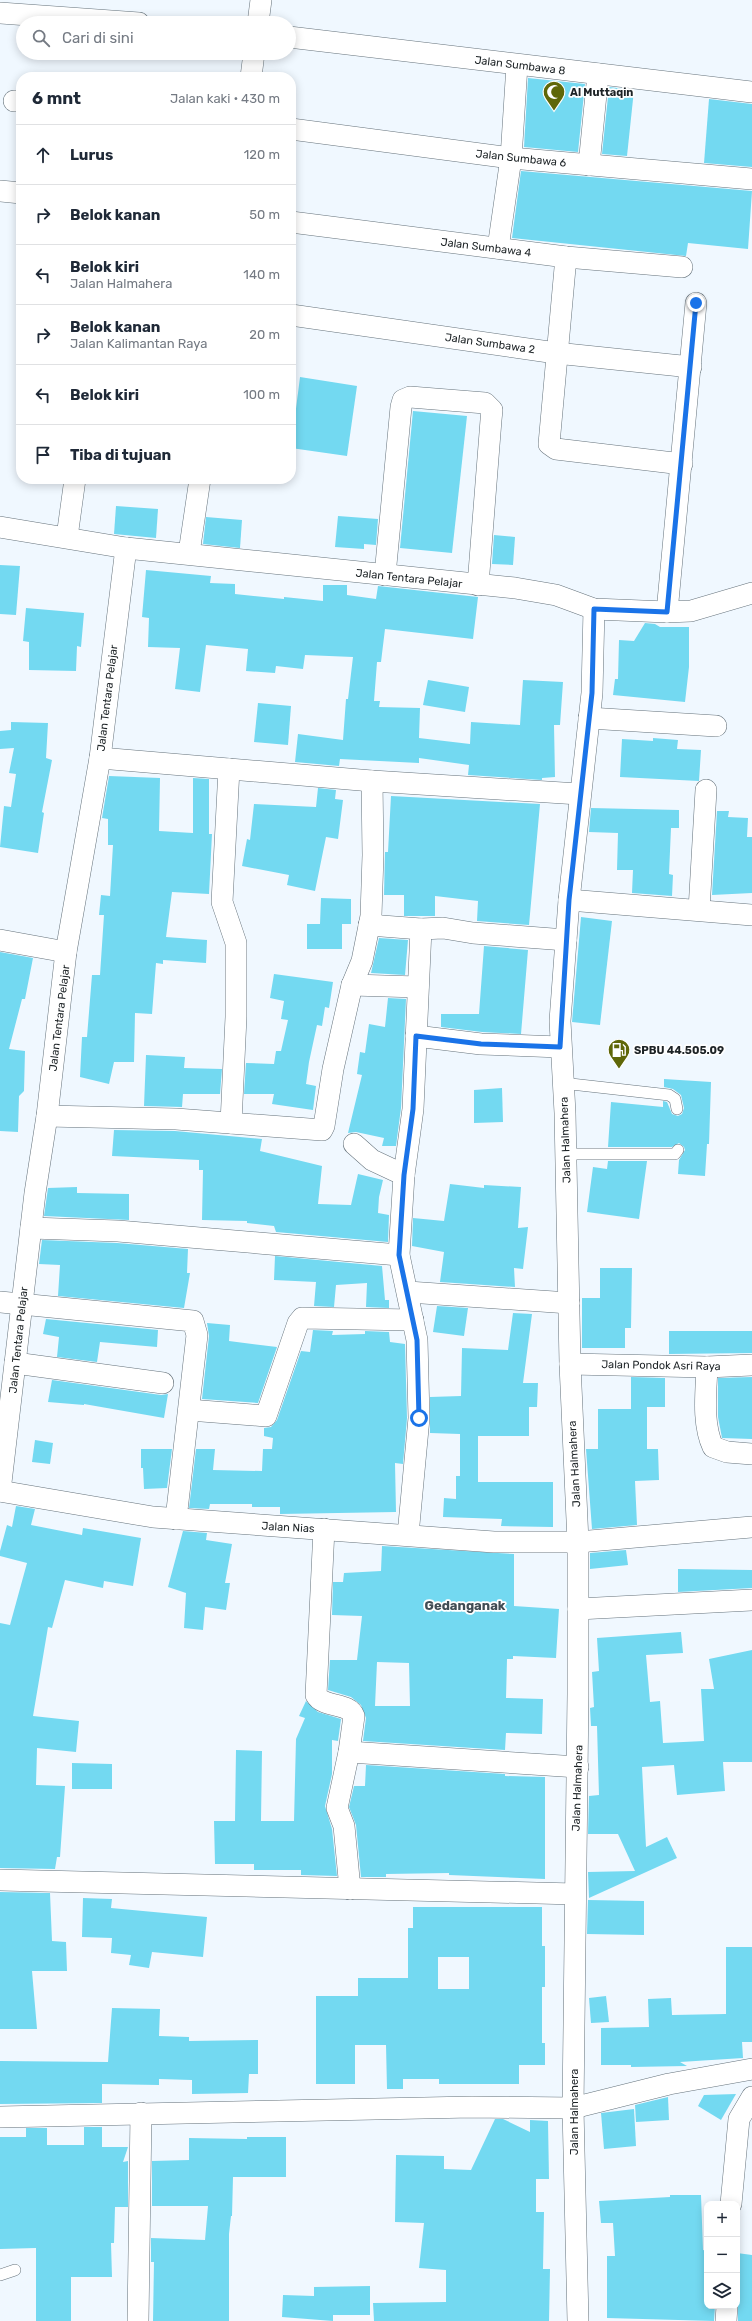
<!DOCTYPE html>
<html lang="id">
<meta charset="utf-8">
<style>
body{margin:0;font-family:Rubik,sans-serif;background:#f2f2f3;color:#1f2937}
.controls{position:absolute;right:12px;bottom:12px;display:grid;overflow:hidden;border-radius:8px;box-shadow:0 2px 10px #0003}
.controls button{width:36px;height:36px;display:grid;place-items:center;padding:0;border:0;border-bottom:1px solid #e0e1e3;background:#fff;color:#1f2937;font:20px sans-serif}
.stop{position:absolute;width:12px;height:12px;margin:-9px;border:3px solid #1a73e8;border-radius:50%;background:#fff}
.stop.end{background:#1a73e8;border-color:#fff;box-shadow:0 1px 4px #0008}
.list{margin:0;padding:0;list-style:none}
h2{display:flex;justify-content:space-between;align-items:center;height:52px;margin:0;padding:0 16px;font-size:17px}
h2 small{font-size:13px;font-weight:400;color:#747a83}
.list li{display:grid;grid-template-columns:26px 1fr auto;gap:12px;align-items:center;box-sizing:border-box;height:60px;padding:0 16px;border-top:1px solid #e0e1e3}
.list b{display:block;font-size:15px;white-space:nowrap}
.list p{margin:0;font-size:13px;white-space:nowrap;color:#747a83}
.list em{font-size:13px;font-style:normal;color:#747a83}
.icon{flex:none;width:22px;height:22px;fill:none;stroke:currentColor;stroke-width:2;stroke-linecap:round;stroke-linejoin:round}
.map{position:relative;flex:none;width:752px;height:2321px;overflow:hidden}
.search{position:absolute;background:#fff;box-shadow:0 2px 10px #0003;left:16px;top:16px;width:280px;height:44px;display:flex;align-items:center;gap:10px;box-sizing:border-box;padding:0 14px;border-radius:22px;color:#747a83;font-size:15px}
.panel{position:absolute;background:#fff;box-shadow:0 2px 10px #0003;left:16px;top:72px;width:280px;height:412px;border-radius:16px}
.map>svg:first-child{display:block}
.building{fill:#73d9f1;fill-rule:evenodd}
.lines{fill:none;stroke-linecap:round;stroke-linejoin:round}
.lane-casing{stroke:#66737c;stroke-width:12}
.street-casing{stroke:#66737c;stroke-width:22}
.lane{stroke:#fff;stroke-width:11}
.street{stroke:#fff;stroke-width:21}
.route{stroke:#1a73e8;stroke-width:5}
.labels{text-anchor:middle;stroke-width:3.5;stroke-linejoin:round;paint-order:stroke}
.street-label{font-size:11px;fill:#1d2326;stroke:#fff}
.poi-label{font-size:11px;font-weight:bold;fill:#1d2326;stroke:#fff;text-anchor:start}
.quarter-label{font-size:13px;font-weight:bold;fill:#404c54;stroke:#fff}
</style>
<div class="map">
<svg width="752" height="2321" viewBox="0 0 752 2321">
<rect width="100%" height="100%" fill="#f0f8ff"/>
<g class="building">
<path d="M 528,78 L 585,84 L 578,152 L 524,147 Z"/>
<path d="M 609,87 L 634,90 L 627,156 L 602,154 Z"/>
<path d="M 709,99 L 752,104 L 752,167 L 704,163 Z"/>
<path d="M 521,171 L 752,191 L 748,249 L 688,243 L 686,256 L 512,238 Z"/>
<path d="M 300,377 L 357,386 L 347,456 L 291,448 Z"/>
<path d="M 413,411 L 467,416 L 452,553 L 400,548 Z"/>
<path d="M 116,506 L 158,509 L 156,538 L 114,534 Z"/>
<path d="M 338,516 L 378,519 L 376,545 L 364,544 L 364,549 L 335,547 Z"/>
<path d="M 206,517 L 242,520 L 240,548 L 203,544 Z"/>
<path d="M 494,535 L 515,537 L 513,565 L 492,564 Z"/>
<path d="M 0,565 L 20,566 L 16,615 L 0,614 Z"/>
<path d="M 146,570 L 211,576 L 210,583 L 235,584 L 235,594 L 284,599 L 284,597 L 323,601 L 323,585 L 347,585 L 347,595 L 376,599 L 378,586 L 478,597 L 473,639 L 385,629 L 381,662 L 377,662 L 374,701 L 380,701 L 379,707 L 420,708 L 419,738 L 470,744 L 471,722 L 520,725 L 523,680 L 563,682 L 560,725 L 554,725 L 555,777 L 542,778 L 542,780 L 468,775 L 469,765 L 419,758 L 419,763 L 340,759 L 339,766 L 295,762 L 298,734 L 343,740 L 346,699 L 348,699 L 353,657 L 305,655 L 303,669 L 276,666 L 275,673 L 246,671 L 248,649 L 206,645 L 200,692 L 175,689 L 180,648 L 148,647 L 149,618 L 142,617 Z"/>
<path d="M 26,608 L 84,613 L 81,647 L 77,646 L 76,671 L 29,670 L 29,642 L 23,641 Z"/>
<path d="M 645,623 L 655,624 L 660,627 L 689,627 L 689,667 L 685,702 L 613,695 L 615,679 L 618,679 L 619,640 L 634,641 Z"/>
<path d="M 428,680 L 469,687 L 465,712 L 423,705 Z"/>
<path d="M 258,703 L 291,706 L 288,745 L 254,742 Z"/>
<path d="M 11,722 L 48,723 L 46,758 L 52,760 L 42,812 L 44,813 L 38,853 L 0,847 L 4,806 L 11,807 L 16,774 L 9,773 L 14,748 L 0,749 L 0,731 L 11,730 Z"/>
<path d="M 653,738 L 678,740 L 677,749 L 701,750 L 699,781 L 620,777 L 622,739 L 653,741 Z"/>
<path d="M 109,776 L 160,778 L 159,831 L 193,833 L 193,778 L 209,779 L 209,834 L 212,834 L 209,894 L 172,892 L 166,937 L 207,940 L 206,963 L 163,960 L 163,964 L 156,963 L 152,1014 L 135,1013 L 134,1062 L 114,1062 L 109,1084 L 80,1077 L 82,1037 L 87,1037 L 92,975 L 100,975 L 104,915 L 99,915 L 101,895 L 110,896 L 113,845 L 108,845 L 108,819 L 102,818 Z"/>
<path d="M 318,788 L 336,790 L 335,799 L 343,800 L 338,839 L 326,837 L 315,891 L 287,885 L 289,875 L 242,866 L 247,839 L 250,840 L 254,804 L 316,807 Z"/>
<path d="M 391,796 L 540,804 L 529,925 L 477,921 L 478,901 L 435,896 L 435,916 L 404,916 L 404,895 L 384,895 L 385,852 L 388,852 Z"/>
<path d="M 591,808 L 679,810 L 679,828 L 671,828 L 669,874 L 673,875 L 672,896 L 632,893 L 633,870 L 617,870 L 618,833 L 589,832 Z"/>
<path d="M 717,811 L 729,811 L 728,817 L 748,818 L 747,837 L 752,837 L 752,893 L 712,895 Z"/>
<path d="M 321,898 L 351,899 L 351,924 L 342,924 L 342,949 L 307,949 L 307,924 L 320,924 Z"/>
<path d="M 581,917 L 612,921 L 600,1025 L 572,1022 Z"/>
<path d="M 379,938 L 408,940 L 405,975 L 371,973 Z"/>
<path d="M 484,946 L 528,950 L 521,1034 L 482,1032 L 441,1027 L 441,1014 L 479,1014 Z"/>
<path d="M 0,952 L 33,958 L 25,999 L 22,999 L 9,1049 L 25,1051 L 24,1091 L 19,1096 L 18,1132 L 0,1131 Z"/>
<path d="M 274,974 L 333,982 L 329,1008 L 325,1007 L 322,1026 L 317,1025 L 309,1062 L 306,1084 L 316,1086 L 313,1110 L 272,1104 L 274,1094 L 244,1094 L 246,1063 L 274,1064 L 276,1051 L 281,1051 L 288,1020 L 281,1019 L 284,1001 L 270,998 Z"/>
<path d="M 388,998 L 406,999 L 401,1108 L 396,1146 L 382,1146 L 384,1138 L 356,1132 L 348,1133 L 362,1075 L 357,1074 L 360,1052 L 365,1053 L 369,1024 L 385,1027 Z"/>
<path d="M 146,1055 L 185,1057 L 184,1068 L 222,1069 L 220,1094 L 183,1094 L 182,1107 L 144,1106 Z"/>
<path d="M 664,1079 L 711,1082 L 709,1144 L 707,1144 L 705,1176 L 678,1174 L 679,1160 L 685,1150 L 684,1147 L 679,1143 L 672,1147 L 608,1147 L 611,1102 L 663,1107 L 663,1101 L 667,1102 L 672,1114 L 678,1116 L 682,1114 L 684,1108 L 681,1095 L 673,1089 L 664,1087 Z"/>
<path d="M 502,1088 L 503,1122 L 474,1123 L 474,1090 Z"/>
<path d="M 114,1130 L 175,1131 L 262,1139 L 260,1151 L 322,1166 L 318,1204 L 351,1205 L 358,1174 L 383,1180 L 379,1197 L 378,1213 L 389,1215 L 388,1242 L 276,1232 L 274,1226 L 247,1223 L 247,1221 L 202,1220 L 203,1170 L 199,1170 L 199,1160 L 112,1156 Z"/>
<path d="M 608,1161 L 647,1161 L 639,1219 L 587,1212 L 593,1167 L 607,1169 Z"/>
<path d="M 450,1184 L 484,1188 L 484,1185 L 521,1187 L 518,1228 L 528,1227 L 523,1269 L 514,1268 L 515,1287 L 440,1282 L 444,1252 L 412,1246 L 413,1218 L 444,1221 Z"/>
<path d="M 77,1187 L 77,1193 L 129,1194 L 129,1220 L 44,1216 L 48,1188 Z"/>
<path d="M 42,1240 L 117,1243 L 188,1249 L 187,1273 L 190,1273 L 184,1308 L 58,1296 L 60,1265 L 39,1264 Z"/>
<path d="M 275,1256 L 382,1266 L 385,1300 L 389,1300 L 389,1308 L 366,1307 L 367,1283 L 336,1285 L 334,1307 L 314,1306 L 316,1282 L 274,1280 Z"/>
<path d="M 600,1268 L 632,1268 L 631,1328 L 625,1328 L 625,1348 L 582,1348 L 582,1298 L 600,1298 Z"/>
<path d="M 437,1306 L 468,1308 L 464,1336 L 433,1332 Z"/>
<path d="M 513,1313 L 532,1314 L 523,1383 L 538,1383 L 537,1407 L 529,1407 L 529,1436 L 478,1436 L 478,1482 L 553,1482 L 553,1527 L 501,1526 L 502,1519 L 443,1517 L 444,1498 L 456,1499 L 456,1476 L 460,1476 L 460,1434 L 430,1433 L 430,1397 L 461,1396 L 462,1348 L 508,1350 Z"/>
<path d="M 46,1319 L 158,1330 L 157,1347 L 100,1342 L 97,1362 L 57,1357 L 59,1337 L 43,1334 Z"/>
<path d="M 207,1323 L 230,1325 L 229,1341 L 277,1347 L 258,1403 L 202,1399 L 209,1336 Z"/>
<path d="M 313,1330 L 333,1331 L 332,1335 L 365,1334 L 365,1331 L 389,1332 L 390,1342 L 405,1344 L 407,1418 L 403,1464 L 395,1463 L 396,1512 L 280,1514 L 280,1507 L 252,1507 L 252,1504 L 210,1504 L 209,1509 L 189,1508 L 196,1449 L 215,1449 L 213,1470 L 262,1471 L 263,1449 L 272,1449 L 273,1438 L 264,1436 L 264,1428 L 271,1427 L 277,1420 L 301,1351 L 310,1352 Z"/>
<path d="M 669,1331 L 752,1331 L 752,1353 L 669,1354 Z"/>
<path d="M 631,1377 L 665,1378 L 665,1407 L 647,1407 L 647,1449 L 658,1449 L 659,1480 L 635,1481 L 637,1525 L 592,1529 L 586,1449 L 598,1449 L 598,1409 L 631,1409 Z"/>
<path d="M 752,1377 L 752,1439 L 722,1438 L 718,1417 L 718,1378 Z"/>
<path d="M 52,1380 L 161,1395 L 168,1394 L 164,1418 L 84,1404 L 84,1405 L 48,1402 Z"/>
<path d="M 35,1440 L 53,1443 L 50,1464 L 32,1462 Z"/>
<path d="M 141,1449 L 172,1449 L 167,1488 L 144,1489 L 143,1468 L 141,1468 Z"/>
<path d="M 16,1506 L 35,1509 L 31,1525 L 82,1535 L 83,1528 L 141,1538 L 133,1586 L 104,1581 L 103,1588 L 65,1580 L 52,1628 L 48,1627 L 33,1716 L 79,1721 L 76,1752 L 37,1748 L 36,1785 L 65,1786 L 60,1857 L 57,1857 L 55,1869 L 0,1868 L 0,1623 L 10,1625 L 27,1563 L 0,1556 L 0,1551 L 7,1525 L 12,1527 Z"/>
<path d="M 183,1531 L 207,1533 L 206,1540 L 232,1544 L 225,1583 L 230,1583 L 226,1610 L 205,1607 L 203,1630 L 184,1628 L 186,1593 L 168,1587 Z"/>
<path d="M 382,1546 L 514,1554 L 514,1606 L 559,1609 L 556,1658 L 513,1656 L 513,1659 L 507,1659 L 506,1698 L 543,1699 L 542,1734 L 506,1733 L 505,1750 L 363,1741 L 366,1718 L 361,1705 L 351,1697 L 328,1690 L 330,1660 L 357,1660 L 362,1616 L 332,1615 L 333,1582 L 343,1582 L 344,1573 L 381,1571 ZM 377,1662 L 409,1663 L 410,1706 L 375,1706 Z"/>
<path d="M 626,1550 L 628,1565 L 590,1569 L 590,1553 Z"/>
<path d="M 678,1569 L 752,1570 L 752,1588 L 678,1592 Z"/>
<path d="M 681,1632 L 683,1653 L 646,1655 L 650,1702 L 660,1701 L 663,1743 L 704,1741 L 701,1689 L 714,1689 L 709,1659 L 752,1650 L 752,1762 L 723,1762 L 725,1791 L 677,1795 L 674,1765 L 642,1767 L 646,1847 L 667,1837 L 677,1858 L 589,1898 L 588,1872 L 635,1871 L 618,1834 L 588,1834 L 589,1796 L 599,1795 L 597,1726 L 591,1726 L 590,1708 L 594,1707 L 592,1672 L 599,1671 L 597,1638 Z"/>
<path d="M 306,1701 L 318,1712 L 341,1719 L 338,1741 L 332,1740 L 332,1774 L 325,1806 L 332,1829 L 337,1876 L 301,1875 L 301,1870 L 254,1870 L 254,1864 L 215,1864 L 214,1821 L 235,1821 L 236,1750 L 262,1751 L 261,1821 L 294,1821 L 296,1739 L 305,1718 L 299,1716 Z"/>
<path d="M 72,1763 L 112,1764 L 112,1789 L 72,1789 Z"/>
<path d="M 366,1765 L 505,1774 L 505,1776 L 545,1777 L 545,1879 L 449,1875 L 449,1873 L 386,1874 L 386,1877 L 361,1877 L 356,1825 L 349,1807 L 354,1786 L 365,1786 Z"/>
<path d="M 0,1892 L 50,1893 L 52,1941 L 66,1942 L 67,1971 L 32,1971 L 37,2029 L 0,2029 Z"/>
<path d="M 83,1898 L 112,1899 L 111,1908 L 207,1917 L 203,1957 L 152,1952 L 149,1968 L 129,1965 L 131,1955 L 111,1953 L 112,1938 L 82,1937 Z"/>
<path d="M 588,1900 L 644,1901 L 644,1935 L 587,1934 Z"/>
<path d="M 413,1907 L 542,1907 L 542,1946 L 545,1946 L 545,1987 L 542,1987 L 542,2043 L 545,2043 L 545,2065 L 519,2065 L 519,2084 L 439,2084 L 439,2079 L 403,2079 L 403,2089 L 387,2089 L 386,2045 L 355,2045 L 355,2084 L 316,2084 L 316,1996 L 358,1996 L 358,1978 L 408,1978 L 408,1928 L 413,1928 ZM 438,1957 L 469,1957 L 469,1989 L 438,1989 Z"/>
<path d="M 726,1947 L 752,1947 L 752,2042 L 742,2042 L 743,2058 L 680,2062 L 687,2066 L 631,2067 L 631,2065 L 601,2065 L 601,2028 L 649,2027 L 648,1999 L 671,1998 L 672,2015 L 726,2014 Z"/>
<path d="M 606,1996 L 609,2022 L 591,2023 L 589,1998 Z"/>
<path d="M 112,2008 L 160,2009 L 159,2036 L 189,2037 L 189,2041 L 258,2040 L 258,2074 L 249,2074 L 248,2093 L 192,2094 L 192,2080 L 159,2079 L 159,2085 L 102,2084 L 102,2103 L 0,2104 L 0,2061 L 108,2062 Z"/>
<path d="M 736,2094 L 721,2120 L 698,2106 L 704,2095 Z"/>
<path d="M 668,2097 L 669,2120 L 636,2122 L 635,2105 Z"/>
<path d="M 634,2109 L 636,2146 L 604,2149 L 601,2113 Z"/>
<path d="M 495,2119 L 503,2119 L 530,2132 L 530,2120 L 548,2121 L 549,2179 L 536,2179 L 536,2212 L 544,2212 L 543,2269 L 550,2269 L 549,2321 L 374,2321 L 373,2303 L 446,2302 L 446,2270 L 419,2268 L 424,2223 L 395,2222 L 396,2155 L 444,2156 L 444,2169 L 471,2170 Z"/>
<path d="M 84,2127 L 102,2127 L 102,2147 L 128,2147 L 123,2162 L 128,2161 L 128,2207 L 115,2207 L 114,2243 L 111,2243 L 112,2277 L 71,2277 L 71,2321 L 36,2321 L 36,2248 L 0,2249 L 0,2137 L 26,2137 L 26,2128 L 47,2128 L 47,2145 L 84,2145 Z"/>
<path d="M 247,2137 L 286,2137 L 286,2177 L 233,2177 L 232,2216 L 231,2216 L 229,2234 L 229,2321 L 153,2321 L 154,2262 L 151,2262 L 151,2238 L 205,2240 L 208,2206 L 152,2206 L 152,2161 L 189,2160 L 189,2138 L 247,2139 Z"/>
<path d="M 670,2195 L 701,2195 L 703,2250 L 707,2251 L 707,2306 L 715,2306 L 714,2321 L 607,2318 L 607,2256 L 615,2256 L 613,2223 L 601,2223 L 599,2201 L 670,2197 Z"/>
<path d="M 737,2253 L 752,2255 L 752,2321 L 738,2321 Z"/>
<path d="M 370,2286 L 370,2315 L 333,2315 L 333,2321 L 282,2317 L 283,2295 L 314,2296 L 314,2287 Z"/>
</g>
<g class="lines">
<g class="lane-casing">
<g id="lane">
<path d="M 562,1083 L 669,1095 L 675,1099 L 677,1109"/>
<path d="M 566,1154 L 675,1154 L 678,1150"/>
<path d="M 0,2275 L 15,2270"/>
</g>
</g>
<g class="street-casing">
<g id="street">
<path d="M 0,13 L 139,23"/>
<path d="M 258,23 L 261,0"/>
<path d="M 289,37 L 752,92"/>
<path d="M 251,77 L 254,53"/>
<path d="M 14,101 L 21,101"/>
<path d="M 291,129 L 511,158 L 752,179"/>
<path d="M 589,165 L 598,74"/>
<path d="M 0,191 L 21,193"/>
<path d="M 291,222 L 566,257 L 682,267"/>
<path d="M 498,248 L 511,158 L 517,65"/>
<path d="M 566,257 L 549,444 L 556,449 L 682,464"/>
<path d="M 291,315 L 556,353 L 691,367"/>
<path d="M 0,527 L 126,548 L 515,588 L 556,595 L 594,609 L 667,612 L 691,611 L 752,593"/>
<path d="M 67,537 L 75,479"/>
<path d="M 189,553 L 200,479"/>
<path d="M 385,575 L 401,407 L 403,400 L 410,397 L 485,403 L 492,410 L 491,420 L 478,585"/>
<path d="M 667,612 L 696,303"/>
<path d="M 589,718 L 716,726"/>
<path d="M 100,758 L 372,781 L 579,794"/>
<path d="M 229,769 L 222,902 L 236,943 L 236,1017 L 231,1123"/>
<path d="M 569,900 L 752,915"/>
<path d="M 699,910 L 706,790"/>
<path d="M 369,925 L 421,929 L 443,928 L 473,933 L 566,940"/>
<path d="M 0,940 L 66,952"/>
<path d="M 352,985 L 418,987"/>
<path d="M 416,1036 L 481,1044 L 560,1047"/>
<path d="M 47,1116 L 176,1119 L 322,1130 L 324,1126 L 333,1069 L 352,985 L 362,961 L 371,916 L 373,855 L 372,781"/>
<path d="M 354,1144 L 372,1160 L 404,1175"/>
<path d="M 31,1228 L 118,1231 L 399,1255"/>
<path d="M 408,1292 L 569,1303"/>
<path d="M 0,1302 L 193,1321 L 197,1335 L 176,1519"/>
<path d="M 15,1363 L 163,1383"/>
<path d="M 570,1364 L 707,1367 L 752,1365"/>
<path d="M 707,1367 C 706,1393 702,1423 713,1447 L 727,1452 L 752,1454"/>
<path d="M 189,1410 L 266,1416 L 298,1323 L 302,1318 L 413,1320"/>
<path d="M 0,1491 L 35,1193 L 47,1116 L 66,952 L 100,758 L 126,548"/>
<path d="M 0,1491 L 153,1517 L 494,1542 L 578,1542 L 752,1527"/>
<path d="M 324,1529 L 316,1695 C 323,1708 349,1702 354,1716 L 349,1752 L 337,1808 L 344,1826 L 350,1889"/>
<path d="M 408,1535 L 419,1418 L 417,1340 L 399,1255 L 404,1175 L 413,1109 L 421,929"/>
<path d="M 578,1609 L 752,1600"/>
<path d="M 349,1752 L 578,1767"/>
<path d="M 0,1880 L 575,1894"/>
<path d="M 0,2117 L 472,2107 L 573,2108 L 669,2084 L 752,2069"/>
<path d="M 731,2204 L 739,2119 L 752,2097"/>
<path d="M 138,2321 L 141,2113"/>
<path d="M 578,2321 L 573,2108 L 578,1694 L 578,1542 L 570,1364 L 565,1113 L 560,1021 L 569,900 L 592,693 L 594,609"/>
<path d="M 726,2321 L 727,2306"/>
</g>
</g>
<use href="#lane" class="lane"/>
<use href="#street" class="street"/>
</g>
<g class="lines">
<path class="route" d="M 419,1418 L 417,1340 L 399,1255 L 404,1175 L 413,1109 L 416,1036 L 481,1044 L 560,1047 L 569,900 L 592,693 L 594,609 L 667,612 L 696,303"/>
</g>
<defs>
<g id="mosque-pin" transform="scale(1.15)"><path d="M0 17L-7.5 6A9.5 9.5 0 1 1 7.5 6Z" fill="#5f6708" stroke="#fff"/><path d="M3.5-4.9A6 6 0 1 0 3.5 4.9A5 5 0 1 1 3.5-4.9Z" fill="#fff"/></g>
<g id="fuel-pin" transform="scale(1.15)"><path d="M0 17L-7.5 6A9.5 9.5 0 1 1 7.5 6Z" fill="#5f6708" stroke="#fff"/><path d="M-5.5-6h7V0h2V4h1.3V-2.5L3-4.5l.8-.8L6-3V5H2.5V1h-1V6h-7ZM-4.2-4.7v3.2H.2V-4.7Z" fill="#fff"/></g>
</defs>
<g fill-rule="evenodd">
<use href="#mosque-pin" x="554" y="92"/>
<use href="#fuel-pin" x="619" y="1050"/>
</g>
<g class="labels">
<g class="street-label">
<text transform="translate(520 65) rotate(7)" y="4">Jalan Sumbawa 8</text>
<text transform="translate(521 158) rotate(6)" y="4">Jalan Sumbawa 6</text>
<text transform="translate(486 247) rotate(7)" y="4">Jalan Sumbawa 4</text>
<text transform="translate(490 343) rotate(8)" y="4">Jalan Sumbawa 2</text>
<text transform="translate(409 578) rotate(6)" y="4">Jalan Tentara Pelajar</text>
<text transform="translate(107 698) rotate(-83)" y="4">Jalan Tentara Pelajar</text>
<text transform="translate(59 1018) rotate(-83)" y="4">Jalan Tentara Pelajar</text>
<text transform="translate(565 1140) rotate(-92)" y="4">Jalan Halmahera</text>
<text transform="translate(18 1340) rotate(-84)" y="4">Jalan Tentara Pelajar</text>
<text transform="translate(661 1365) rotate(1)" y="4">Jalan Pondok Asri Raya</text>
<text transform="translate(574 1464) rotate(-93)" y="4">Jalan Halmahera</text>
<text transform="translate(288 1527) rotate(3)" y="4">Jalan Nias</text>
<text transform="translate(577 1788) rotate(-88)" y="4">Jalan Halmahera</text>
<text transform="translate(574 2112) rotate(-90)" y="4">Jalan Halmahera</text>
</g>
<g class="poi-label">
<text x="570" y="96">Al Muttaqin</text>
<text x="634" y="1054">SPBU 44.505.09</text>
</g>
<g class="quarter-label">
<text x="465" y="1610">Gedanganak</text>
</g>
</g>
</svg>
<div class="controls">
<button>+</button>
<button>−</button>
<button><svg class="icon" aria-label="layers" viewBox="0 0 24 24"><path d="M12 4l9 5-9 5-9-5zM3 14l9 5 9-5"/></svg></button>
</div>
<div class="stop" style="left:419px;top:1418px"></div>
<div class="stop end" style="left:696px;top:303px"></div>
<div class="search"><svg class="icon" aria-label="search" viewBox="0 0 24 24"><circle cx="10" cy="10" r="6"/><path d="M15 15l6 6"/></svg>Cari di sini</div>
<section class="panel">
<h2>6 mnt<small>Jalan kaki · 430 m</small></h2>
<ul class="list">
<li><svg class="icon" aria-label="ahead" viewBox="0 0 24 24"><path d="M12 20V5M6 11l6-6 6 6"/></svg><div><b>Lurus</b></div><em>120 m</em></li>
<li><svg class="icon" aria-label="right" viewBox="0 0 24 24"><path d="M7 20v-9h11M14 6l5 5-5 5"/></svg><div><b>Belok kanan</b></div><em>50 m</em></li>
<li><svg class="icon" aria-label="left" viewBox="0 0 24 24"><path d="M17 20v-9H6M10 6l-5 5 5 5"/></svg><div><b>Belok kiri</b><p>Jalan Halmahera</p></div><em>140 m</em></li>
<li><svg class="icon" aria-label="right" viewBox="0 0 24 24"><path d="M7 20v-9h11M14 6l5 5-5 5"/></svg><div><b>Belok kanan</b><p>Jalan Kalimantan Raya</p></div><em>20 m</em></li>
<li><svg class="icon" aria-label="left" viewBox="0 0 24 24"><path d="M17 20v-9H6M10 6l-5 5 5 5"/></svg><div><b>Belok kiri</b></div><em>100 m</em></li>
<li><svg class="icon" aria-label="arrive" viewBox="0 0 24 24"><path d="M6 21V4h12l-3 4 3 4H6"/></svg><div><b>Tiba di tujuan</b></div></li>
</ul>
</section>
</div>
